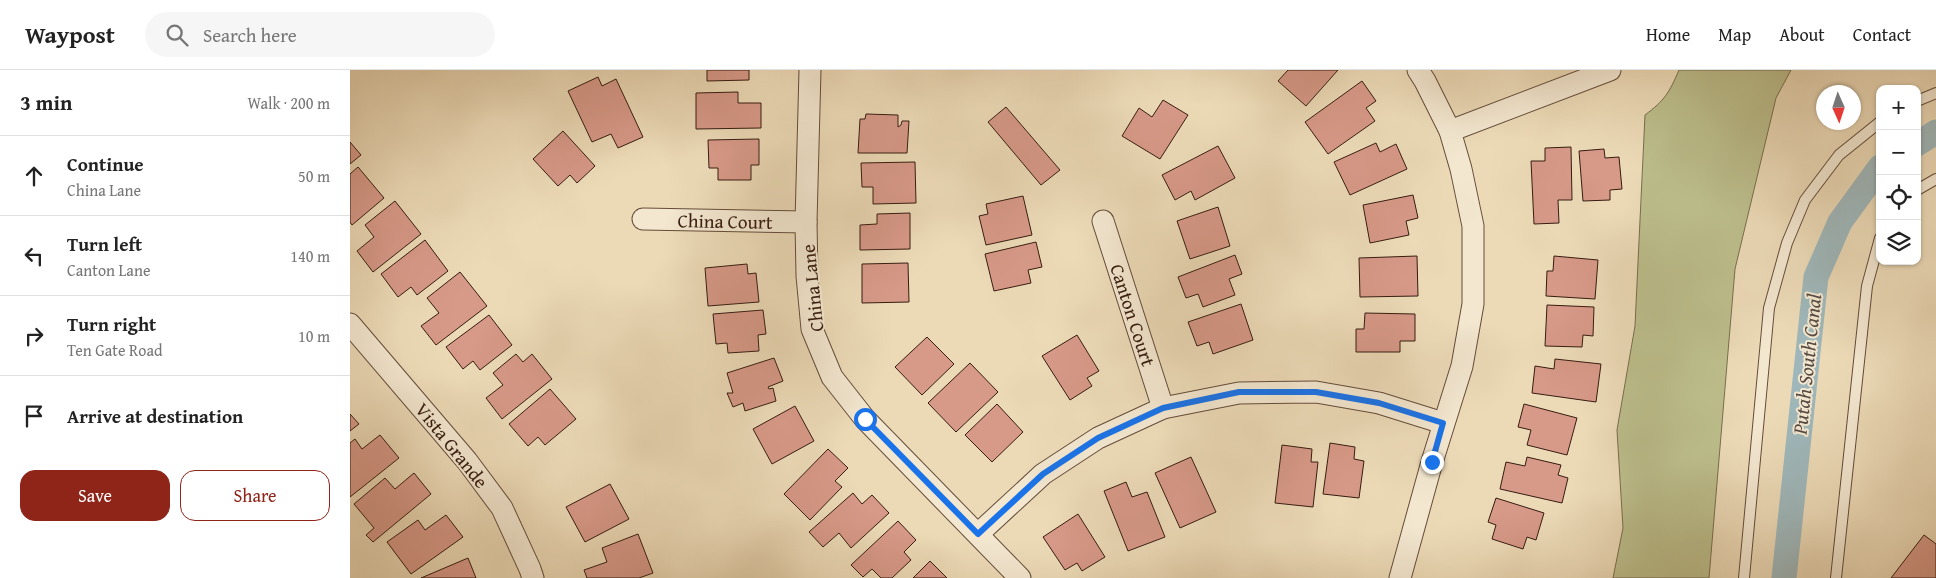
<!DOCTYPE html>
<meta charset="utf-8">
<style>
body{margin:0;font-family:"Gentium Book Plus",serif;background:#f6f6f6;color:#222}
.controls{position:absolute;right:15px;top:15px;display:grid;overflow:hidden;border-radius:10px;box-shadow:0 1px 4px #0004}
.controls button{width:45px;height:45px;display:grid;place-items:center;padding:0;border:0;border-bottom:1px solid #e0e0e0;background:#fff;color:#222;font:25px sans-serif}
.compass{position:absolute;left:1466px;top:15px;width:45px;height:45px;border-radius:50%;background:#fff;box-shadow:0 1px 4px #0004;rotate:177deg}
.stop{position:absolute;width:15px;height:15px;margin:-11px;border:4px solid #1a73e8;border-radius:50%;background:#fff}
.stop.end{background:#1a73e8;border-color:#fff;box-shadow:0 1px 5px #0008}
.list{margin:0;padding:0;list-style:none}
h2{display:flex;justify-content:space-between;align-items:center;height:65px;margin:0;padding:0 20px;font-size:21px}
h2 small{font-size:16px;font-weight:400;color:#767676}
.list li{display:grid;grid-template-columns:32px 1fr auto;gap:15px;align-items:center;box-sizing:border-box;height:80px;padding:0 20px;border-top:1px solid #e0e0e0}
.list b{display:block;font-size:19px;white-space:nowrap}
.list p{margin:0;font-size:16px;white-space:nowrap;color:#767676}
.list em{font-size:16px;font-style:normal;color:#767676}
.actions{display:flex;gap:10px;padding:15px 20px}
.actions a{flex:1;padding:11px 0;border:1px solid #8f2418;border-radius:15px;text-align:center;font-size:18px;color:#8f2418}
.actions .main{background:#8f2418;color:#fff}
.icon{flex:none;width:28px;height:28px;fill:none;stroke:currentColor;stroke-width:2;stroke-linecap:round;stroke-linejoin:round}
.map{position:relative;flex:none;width:1586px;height:508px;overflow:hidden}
header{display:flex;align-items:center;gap:30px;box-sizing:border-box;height:70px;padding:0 25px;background:#fff;border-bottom:1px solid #e0e0e0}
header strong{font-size:24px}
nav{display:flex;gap:28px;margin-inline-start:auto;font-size:18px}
.search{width:350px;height:45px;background:#f6f6f6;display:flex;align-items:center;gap:12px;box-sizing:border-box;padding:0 18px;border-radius:28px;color:#767676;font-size:19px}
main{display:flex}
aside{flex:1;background:#fff}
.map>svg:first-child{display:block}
.green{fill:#bcbe8c;stroke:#796d4e}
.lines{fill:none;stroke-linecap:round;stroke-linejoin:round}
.canal{stroke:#9fb7ba;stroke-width:25}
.building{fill:#d79988;stroke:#361c10}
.service-casing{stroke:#644c3a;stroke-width:12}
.minor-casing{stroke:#644c3a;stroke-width:23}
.service{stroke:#f3e7d0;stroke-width:10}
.minor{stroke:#f3e7d0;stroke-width:21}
.route{stroke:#1a73e8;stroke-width:6}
.labels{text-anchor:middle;stroke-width:4;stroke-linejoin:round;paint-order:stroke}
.street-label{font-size:19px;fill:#361c10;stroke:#f3e7d0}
.water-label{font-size:20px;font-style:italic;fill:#564a43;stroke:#f3e7d0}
</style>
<header>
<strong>Waypost</strong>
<div class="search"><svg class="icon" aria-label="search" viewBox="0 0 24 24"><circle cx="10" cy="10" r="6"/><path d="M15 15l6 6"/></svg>Search here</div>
<nav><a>Home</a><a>Map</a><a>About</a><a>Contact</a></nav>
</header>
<main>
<aside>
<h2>3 min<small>Walk · 200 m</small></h2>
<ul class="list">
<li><svg class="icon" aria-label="ahead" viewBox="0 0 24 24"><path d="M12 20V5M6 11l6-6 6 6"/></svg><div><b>Continue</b><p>China Lane</p></div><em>50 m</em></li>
<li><svg class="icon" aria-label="left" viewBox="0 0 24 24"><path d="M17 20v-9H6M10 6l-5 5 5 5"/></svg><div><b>Turn left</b><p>Canton Lane</p></div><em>140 m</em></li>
<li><svg class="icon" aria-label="right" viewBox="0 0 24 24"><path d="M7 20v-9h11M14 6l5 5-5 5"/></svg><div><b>Turn right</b><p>Ten Gate Road</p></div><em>10 m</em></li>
<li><svg class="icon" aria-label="arrive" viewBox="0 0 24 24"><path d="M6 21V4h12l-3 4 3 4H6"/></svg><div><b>Arrive at destination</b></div></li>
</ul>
<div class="actions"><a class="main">Save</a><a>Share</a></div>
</aside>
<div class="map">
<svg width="1586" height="508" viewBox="0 0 1586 508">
<rect width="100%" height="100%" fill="#ecdab7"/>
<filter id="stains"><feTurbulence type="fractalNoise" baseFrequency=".004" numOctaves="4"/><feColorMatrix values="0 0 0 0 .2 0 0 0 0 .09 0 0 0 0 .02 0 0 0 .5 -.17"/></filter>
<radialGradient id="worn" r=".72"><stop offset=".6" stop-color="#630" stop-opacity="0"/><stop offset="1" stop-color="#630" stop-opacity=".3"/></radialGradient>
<path class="green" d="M 1329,0 L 1441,0 L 1426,28 L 1385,199 L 1359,508 L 1263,508 L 1273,458 L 1267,360 L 1285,256 L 1295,45 C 1315,30 1319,23 1329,0 Z"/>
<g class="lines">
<g class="canal">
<path d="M 1567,74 L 1586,62"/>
<path d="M 1434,508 L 1466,207 L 1490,152 L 1530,97"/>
</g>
</g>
<g class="building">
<path d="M 357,0 L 399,0 L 399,10 L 357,11 Z"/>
<path d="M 938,0 L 988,0 L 956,36 L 928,11 Z"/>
<path d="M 248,7 L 252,16 L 266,9 L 293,67 L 268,78 L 261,64 L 242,72 L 218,21 Z"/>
<path d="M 1012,11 L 1026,31 L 1016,38 L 1025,51 L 978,84 L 955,52 Z"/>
<path d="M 388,22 L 388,33 L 411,33 L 411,58 L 346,59 L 346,23 Z"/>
<path d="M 813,30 L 838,45 L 810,89 L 772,66 L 789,38 L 802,47 Z"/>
<path d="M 656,37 L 710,100 L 691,115 L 638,52 Z"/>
<path d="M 516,44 L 548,45 L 548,57 L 551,55 L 552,51 L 559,51 L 557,83 L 508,83 L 510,49 L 515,49 Z"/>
<path d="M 213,61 L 245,96 L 227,113 L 220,105 L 208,116 L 183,89 Z"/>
<path d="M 409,69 L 409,95 L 401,95 L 401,110 L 368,110 L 368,98 L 359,98 L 358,70 Z"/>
<path d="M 0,72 L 11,85 L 0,94 Z"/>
<path d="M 1026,73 L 1030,82 L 1046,74 L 1057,99 L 1000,125 L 984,92 Z"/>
<path d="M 868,76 L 885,108 L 845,130 L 841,121 L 825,130 L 812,105 Z"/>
<path d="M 1221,77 L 1222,130 L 1208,130 L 1209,153 L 1184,154 L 1181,91 L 1195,91 L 1195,78 Z"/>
<path d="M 1254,79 L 1255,88 L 1269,87 L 1272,119 L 1260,120 L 1260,130 L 1233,131 L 1229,81 Z"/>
<path d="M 565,92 L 566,133 L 523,134 L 523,117 L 512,117 L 511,93 Z"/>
<path d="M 8,97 L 34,128 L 2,155 L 0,152 L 0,104 Z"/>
<path d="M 1063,125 L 1068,148 L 1056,151 L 1059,165 L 1020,173 L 1013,135 Z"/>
<path d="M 673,126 L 682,165 L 636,175 L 629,146 L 638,144 L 636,134 Z"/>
<path d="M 45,131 L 71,164 L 23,202 L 7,181 L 24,167 L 15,155 Z"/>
<path d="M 868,137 L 880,176 L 840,189 L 827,151 Z"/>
<path d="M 560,143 L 560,179 L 510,180 L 510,155 L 527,154 L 527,144 Z"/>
<path d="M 75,170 L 98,201 L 67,225 L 61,217 L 48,227 L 31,204 Z"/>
<path d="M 686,172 L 692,197 L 678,200 L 681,213 L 644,221 L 635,184 Z"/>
<path d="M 885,185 L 892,204 L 879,209 L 885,225 L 853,237 L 848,224 L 836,228 L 828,207 Z"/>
<path d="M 1067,186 L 1068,226 L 1010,227 L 1009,188 Z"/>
<path d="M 1204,186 L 1248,190 L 1245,229 L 1196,226 L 1197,201 L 1203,201 Z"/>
<path d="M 558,193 L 559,232 L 512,233 L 512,194 Z"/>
<path d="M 397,194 L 398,204 L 406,203 L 409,232 L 358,236 L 355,198 Z"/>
<path d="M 110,202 L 137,236 L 86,275 L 71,256 L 89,243 L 77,228 Z"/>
<path d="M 891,234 L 903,270 L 863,284 L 859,272 L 847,276 L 838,252 Z"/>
<path d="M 1197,235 L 1244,237 L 1243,266 L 1233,265 L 1232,277 L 1195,276 Z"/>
<path d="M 413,240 L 416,264 L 408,265 L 409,281 L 378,283 L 377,273 L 366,274 L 363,244 Z"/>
<path d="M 1015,243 L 1065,244 L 1065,271 L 1050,271 L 1050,282 L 1006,282 L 1006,259 L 1014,259 Z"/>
<path d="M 139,245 L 162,275 L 130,300 L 123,291 L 113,299 L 96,277 Z"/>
<path d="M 727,265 L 749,301 L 737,308 L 742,316 L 720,330 L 692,286 Z"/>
<path d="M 577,267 L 604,294 L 572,325 L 545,297 Z"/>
<path d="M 166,284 L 173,292 L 182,284 L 202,309 L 152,349 L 136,328 L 153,315 L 143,303 Z"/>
<path d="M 424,288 L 433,311 L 418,317 L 419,319 L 423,318 L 426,331 L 395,341 L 393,333 L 383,337 L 377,323 L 383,323 L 377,303 Z"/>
<path d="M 1205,289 L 1251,294 L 1246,332 L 1182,323 L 1185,296 L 1204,299 Z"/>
<path d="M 620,293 L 648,322 L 606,362 L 578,333 Z"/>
<path d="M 200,319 L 226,349 L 195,375 L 188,367 L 178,376 L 159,354 Z"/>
<path d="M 647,334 L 673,362 L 642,392 L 615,365 Z"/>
<path d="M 1174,334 L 1227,348 L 1217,385 L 1177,375 L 1181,360 L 1168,357 Z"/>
<path d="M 445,336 L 464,371 L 422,394 L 403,359 Z"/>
<path d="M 0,344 L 9,354 L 0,361 Z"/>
<path d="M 30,365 L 49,388 L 0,427 L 0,373 L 5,369 L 12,379 Z"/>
<path d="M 980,373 L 1005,377 L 1004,389 L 1014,391 L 1009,428 L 973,424 Z"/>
<path d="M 932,375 L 962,379 L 961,392 L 968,392 L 963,437 L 925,433 Z"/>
<path d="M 478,379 L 498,398 L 485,411 L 492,417 L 460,450 L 434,424 Z"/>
<path d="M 841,387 L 866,442 L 830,458 L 805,403 Z"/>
<path d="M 1177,387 L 1211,395 L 1208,405 L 1218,408 L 1212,433 L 1150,419 L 1156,392 L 1175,396 Z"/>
<path d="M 64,403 L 81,424 L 23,472 L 16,465 L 24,458 L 4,434 L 35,408 L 45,419 Z"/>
<path d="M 776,412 L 782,427 L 797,422 L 815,467 L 778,481 L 754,421 Z"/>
<path d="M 260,414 L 279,449 L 235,472 L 216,437 Z"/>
<path d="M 503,423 L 512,434 L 522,425 L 539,443 L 501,478 L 489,463 L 473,477 L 459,462 Z"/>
<path d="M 1146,428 L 1194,443 L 1186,470 L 1177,467 L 1173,479 L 1142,469 L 1146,455 L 1138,452 Z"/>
<path d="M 728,444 L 755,487 L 732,501 L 727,493 L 715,500 L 693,467 Z"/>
<path d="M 96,445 L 113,467 L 61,504 L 37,472 L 68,450 L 75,460 Z"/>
<path d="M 548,451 L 566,470 L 554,482 L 561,490 L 542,508 L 531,508 L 522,499 L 513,507 L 501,495 Z"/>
<path d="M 288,464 L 303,503 L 289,508 L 237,508 L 234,500 L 257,492 L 252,478 Z"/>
<path d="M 1574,465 L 1586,474 L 1586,508 L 1541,508 Z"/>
<path d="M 118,488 L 126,508 L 71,508 Z"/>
<path d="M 580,491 L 597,508 L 563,508 Z"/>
</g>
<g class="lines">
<g class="service-casing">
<g id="service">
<path d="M 1567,31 L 1586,23"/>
<path d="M 1567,120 L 1586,109"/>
<path d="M 1394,508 L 1419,238 L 1437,173 L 1455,130 L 1489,85 L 1530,52"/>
<path d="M 1486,508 L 1517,216 L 1530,168"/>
</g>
</g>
<g class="minor-casing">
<g id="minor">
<path d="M 460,0 L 456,152 L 457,206 L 462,259 L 482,307 L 515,349 L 670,508"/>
<path d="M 1100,61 L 1260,0"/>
<path d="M 293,149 L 456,152"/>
<path d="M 753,151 L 813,338"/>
<path d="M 0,254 L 117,391 L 152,438 L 180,499 L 183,508"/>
<path d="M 628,464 L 693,404 L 748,368 L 813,338 L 889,323 L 966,322 L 1029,333 L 1093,353"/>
<path d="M 1050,508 L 1082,392 L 1112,296 L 1123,234 L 1123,156 L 1111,99 L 1100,61 L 1075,11 L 1068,0"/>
</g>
</g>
<use href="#service" class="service"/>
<use href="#minor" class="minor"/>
</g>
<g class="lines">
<path class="route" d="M 515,349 L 628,464 L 693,404 L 748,368 L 813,338 L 889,322 L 966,322 L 1029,333 L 1093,353 L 1082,392"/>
</g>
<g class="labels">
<g class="street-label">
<text transform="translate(375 151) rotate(1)" y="7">China Court</text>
<text transform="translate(462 218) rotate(-96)" y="7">China Lane</text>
<text transform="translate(783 245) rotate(72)" y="7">Canton Court</text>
<text transform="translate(102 375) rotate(51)" y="7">Vista Grande</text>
</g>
<g class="water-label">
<text transform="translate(1457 294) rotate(-84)" y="7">Putah South Canal</text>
</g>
</g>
<rect width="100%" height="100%" filter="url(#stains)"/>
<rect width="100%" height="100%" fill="url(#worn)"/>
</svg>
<div class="controls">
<button>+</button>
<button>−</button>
<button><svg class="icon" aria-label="locate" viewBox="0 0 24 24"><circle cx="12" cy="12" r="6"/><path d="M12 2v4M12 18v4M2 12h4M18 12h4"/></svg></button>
<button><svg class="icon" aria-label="layers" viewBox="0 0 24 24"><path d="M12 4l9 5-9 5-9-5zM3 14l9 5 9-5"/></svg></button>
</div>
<svg class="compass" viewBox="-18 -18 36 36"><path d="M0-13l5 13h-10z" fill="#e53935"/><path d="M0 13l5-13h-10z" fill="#767676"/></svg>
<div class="stop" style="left:515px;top:349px"></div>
<div class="stop end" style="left:1082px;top:392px"></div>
</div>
</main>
